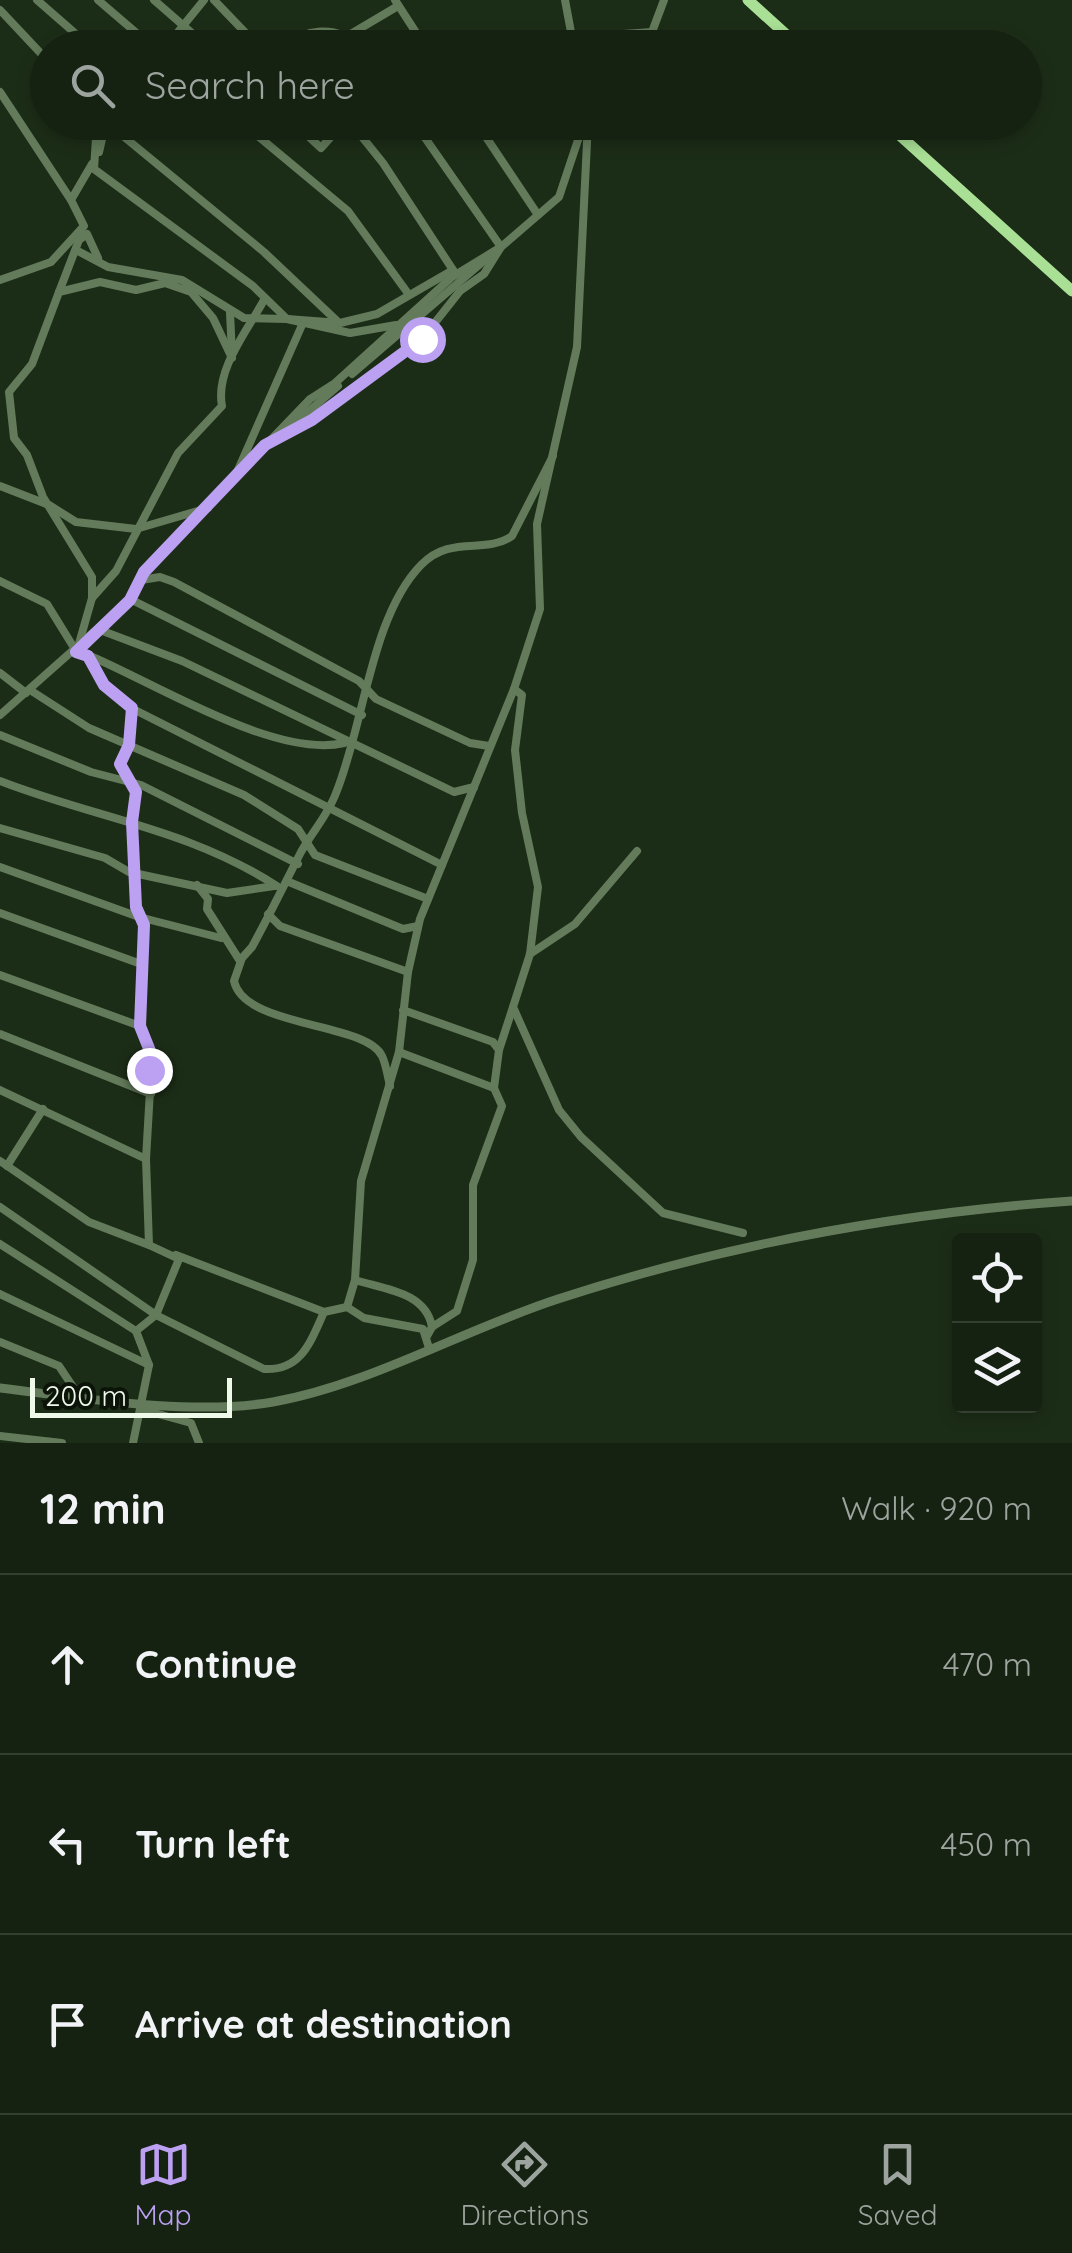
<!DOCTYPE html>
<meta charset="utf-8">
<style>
body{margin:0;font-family:Quicksand,sans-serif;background:#1e2a1a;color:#f1f3f6}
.controls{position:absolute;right:30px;bottom:30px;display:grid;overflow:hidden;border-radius:10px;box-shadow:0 5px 15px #0003}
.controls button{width:90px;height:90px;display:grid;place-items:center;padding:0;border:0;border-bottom:2px solid #343f31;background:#152211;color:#f1f3f6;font:50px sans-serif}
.scale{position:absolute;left:30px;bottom:25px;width:202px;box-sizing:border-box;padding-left:10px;border:5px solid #eef9ea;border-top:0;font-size:28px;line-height:35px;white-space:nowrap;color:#eef9ea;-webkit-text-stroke:8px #0c1309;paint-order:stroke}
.stop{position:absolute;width:30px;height:30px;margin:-22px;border:8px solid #bca0f2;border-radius:50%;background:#fff}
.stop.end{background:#bca0f2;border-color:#fff;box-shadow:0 2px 10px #0008}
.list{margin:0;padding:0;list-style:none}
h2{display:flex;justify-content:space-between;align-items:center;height:130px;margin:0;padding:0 40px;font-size:42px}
h2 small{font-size:32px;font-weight:400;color:#9da49f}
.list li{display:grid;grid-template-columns:65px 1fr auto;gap:30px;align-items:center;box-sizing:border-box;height:180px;padding:0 40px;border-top:2px solid #343f31}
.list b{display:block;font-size:38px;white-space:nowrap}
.list em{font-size:32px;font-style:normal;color:#9da49f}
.icon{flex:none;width:55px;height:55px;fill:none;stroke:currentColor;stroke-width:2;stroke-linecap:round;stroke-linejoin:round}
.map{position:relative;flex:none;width:1072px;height:1443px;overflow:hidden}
.search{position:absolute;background:#152211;box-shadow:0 5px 15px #0003;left:30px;right:30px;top:30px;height:110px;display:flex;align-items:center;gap:25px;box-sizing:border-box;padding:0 35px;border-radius:55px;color:#9da49f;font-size:38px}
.sheet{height:670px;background:#152211}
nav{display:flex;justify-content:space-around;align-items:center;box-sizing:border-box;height:140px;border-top:2px solid #343f31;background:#152211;font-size:28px;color:#9da49f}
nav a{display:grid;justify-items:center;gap:5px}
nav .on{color:#bca0f2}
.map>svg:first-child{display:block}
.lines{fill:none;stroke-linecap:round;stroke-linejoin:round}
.minor{stroke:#637b5b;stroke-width:8}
.tertiary{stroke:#637b5b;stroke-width:9}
.trunk{stroke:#aae096;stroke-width:11}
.route{stroke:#bca0f2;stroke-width:12}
</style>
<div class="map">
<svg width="1072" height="1443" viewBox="0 0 1072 1443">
<rect width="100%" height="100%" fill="#1c2d17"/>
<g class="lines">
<g class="minor">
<path d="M 37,0 L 92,48"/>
<path d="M 98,0 L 154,48"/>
<path d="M 154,0 L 209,48"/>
<path d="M 214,0 L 260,48"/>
<path d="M 395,0 L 426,48"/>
<path d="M 565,0 L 574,48"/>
<path d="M 0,10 L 48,61"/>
<path d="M 344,38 L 398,6"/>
<path d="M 165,48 L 204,0"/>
<path d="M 279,48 C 305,29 336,23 362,48"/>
<path d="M 610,48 L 623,34 L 652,32 L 664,0"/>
<path d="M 0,92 L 71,200"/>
<path d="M 97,122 L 94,169 L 253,286 L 287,319 L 340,323 L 377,314 L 453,270"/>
<path d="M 106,122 L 264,252 L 337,321"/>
<path d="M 241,122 L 348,211 L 407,292"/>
<path d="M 293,122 L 321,148 L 337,130 L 352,125"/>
<path d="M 350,122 L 383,163 L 453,270"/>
<path d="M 476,122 L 538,215"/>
<path d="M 99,152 L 106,122"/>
<path d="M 76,250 L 108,267 L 182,280 L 244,318 L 287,319 L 350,333 L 396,325"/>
<path d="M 0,280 L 51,262 L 84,226 L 71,200 L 92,164"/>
<path d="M 59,292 L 79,240 L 87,234 L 98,258"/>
<path d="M 230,313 L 232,354"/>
<path d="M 352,374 L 486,259"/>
<path d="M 288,429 L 338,386"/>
<path d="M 272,441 L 312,420 L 422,339 L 460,291 L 484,274 L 501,247 L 414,122"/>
<path d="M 237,472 L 302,325"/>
<path d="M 0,486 L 49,505 L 76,522 L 136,529 L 208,508"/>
<path d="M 141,580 L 160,577 L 174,582 L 359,681 L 376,699 L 470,743 L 489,746"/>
<path d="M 0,581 L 47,604 L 76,651 L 88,655 L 103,685 L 131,708 L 129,745 L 119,764 L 136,792 L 132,822 L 136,907 L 144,925 L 140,1026 L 152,1056 L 146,1159 L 149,1245 L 179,1259 L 156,1315 L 136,1331 L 149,1365 L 133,1443"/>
<path d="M 92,598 L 92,577 L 43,497 L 27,455 L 14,438 L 9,392 L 32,364 L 59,292 L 100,282 L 136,290 L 165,283 L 191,292 L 213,318 L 232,358"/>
<path d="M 130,599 L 362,715"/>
<path d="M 100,630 L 182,661 L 454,792 L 474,787"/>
<path d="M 78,647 L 92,598 L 116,571 L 178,453 L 222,406 C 215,370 247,331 264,300"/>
<path d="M 88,655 C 155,683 275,759 344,743"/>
<path d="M 0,673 L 26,693"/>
<path d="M 514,689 L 522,695 L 515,750 L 522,813 L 538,887 L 530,954 L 513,1007 L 559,1110 L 581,1137 L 663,1213 L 743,1233"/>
<path d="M 30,690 L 89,728 L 244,795 L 298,829 L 315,855 L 428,899"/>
<path d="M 131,708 L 442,865"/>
<path d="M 0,715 L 132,598 L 144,572 L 310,399 L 335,383 L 452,277 L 501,247 L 559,197 L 584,122"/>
<path d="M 0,735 L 91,772 L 141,785 L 298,864"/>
<path d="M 0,781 C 98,819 186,828 277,886"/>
<path d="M 0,828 L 105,858 L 129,872 L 227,893 L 274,886"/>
<path d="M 0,867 L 139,917 L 221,938"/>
<path d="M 289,882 L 403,929 L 418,926"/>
<path d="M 197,885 L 208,899 L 207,909 L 240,961"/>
<path d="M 0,913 L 141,964"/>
<path d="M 268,914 L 280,926 L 408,972"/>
<path d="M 530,954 L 575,924 L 637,851"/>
<path d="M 0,975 L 140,1026"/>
<path d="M 403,1010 L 493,1042 L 499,1050 L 494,1088"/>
<path d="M 0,1034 L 151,1094"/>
<path d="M 499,1050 L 513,1007"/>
<path d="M 399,1052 L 494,1088 L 502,1106 L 473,1185 L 473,1260 L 457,1311 L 432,1327 L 427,1336"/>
<path d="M 390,1086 C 388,1078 386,1064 382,1056 C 366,1022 244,1028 234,981 L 242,958 L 252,947 C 269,916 285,883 301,852 C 312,832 328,815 336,793 C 364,725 371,616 421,565 C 451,534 485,555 512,536 L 553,456"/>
<path d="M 0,1090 L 146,1159"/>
<path d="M 0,1161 L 89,1222 L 149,1245"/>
<path d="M 7,1166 L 43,1109"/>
<path d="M 0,1207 L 156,1315 L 264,1369 C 301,1371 310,1343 324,1312 L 347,1307"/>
<path d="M 0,1244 L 136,1331"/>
<path d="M 176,1255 L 324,1312"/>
<path d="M 355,1280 C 384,1289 426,1292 432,1327"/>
<path d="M 0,1294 L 149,1365"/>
<path d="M 0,1342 L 59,1366 L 73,1387 L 72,1397"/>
<path d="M 429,1348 L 423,1329 L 364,1318 L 347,1307 L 355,1280 L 361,1181 L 399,1052 L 408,972 L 420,919 L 514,689 L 540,609 L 537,524 L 577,347 L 588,122"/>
<path d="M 140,1409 L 191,1423 L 199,1443"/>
<path d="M 0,1436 L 62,1443"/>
</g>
<path class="tertiary" d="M 0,1388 C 82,1398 192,1416 273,1402 C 369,1385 465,1329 558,1299 C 724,1245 899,1213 1072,1201"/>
<g class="trunk">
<path d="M 748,0 L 801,48"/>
<path d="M 885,122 L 1072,291"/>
</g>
</g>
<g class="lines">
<path class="route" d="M 149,1070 L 152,1056 L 140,1026 L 144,925 L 136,907 L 132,822 L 136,792 L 120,764 L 129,745 L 132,708 L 104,685 L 88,656 L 76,652 L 130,600 L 144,572 L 265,445 L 312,420 L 422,339"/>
</g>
</svg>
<div class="controls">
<button><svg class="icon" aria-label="locate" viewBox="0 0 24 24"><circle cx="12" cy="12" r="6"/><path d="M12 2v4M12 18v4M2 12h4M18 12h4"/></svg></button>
<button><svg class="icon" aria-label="layers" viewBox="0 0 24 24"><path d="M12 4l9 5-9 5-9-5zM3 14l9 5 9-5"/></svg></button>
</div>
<div class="scale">200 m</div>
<div class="stop" style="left:422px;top:339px"></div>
<div class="stop end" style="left:149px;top:1070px"></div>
<div class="search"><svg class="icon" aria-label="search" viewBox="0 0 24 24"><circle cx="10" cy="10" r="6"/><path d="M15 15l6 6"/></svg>Search here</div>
</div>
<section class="sheet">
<h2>12 min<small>Walk · 920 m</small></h2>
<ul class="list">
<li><svg class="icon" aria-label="ahead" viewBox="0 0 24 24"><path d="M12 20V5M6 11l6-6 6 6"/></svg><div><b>Continue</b></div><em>470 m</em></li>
<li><svg class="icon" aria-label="left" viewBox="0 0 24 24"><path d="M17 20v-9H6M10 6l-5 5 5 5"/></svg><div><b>Turn left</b></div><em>450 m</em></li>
<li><svg class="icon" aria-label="arrive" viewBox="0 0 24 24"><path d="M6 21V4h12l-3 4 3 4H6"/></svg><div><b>Arrive at destination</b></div></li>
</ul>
</section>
<nav>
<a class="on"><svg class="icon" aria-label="map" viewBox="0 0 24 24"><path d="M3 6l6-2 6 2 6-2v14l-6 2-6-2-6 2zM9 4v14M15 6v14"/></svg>Map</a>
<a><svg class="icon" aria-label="directions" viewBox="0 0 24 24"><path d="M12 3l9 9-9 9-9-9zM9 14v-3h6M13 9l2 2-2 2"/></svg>Directions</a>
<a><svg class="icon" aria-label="saved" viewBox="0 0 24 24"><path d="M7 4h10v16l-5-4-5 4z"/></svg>Saved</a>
</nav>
